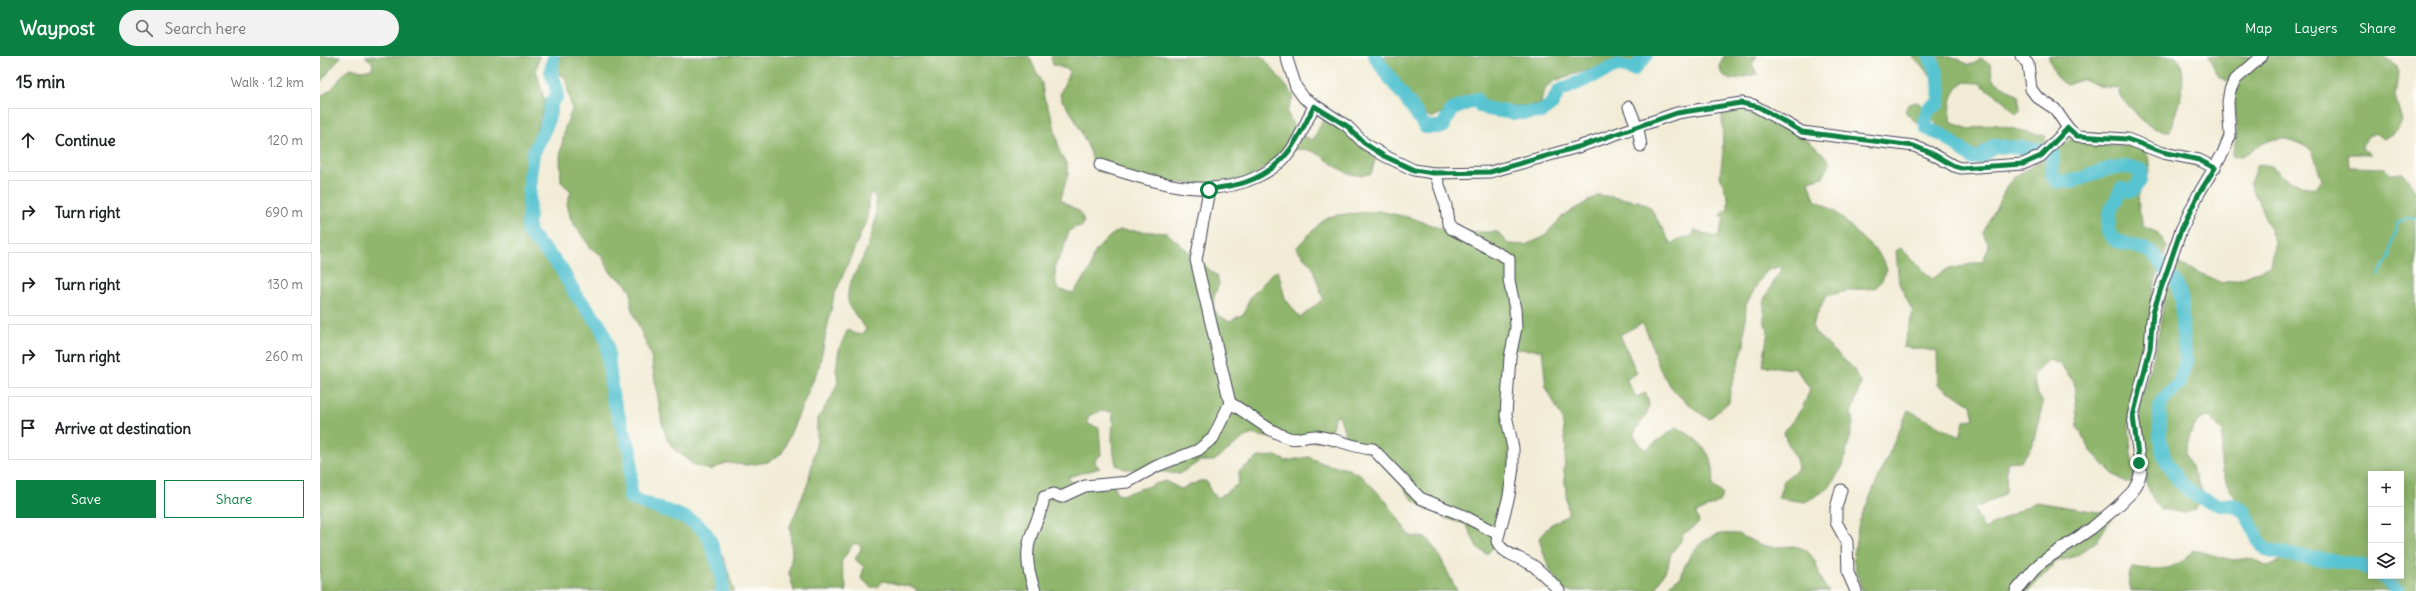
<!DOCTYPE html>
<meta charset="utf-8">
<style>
body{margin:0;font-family:Delius,sans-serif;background:#f2f2f2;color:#202124}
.controls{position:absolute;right:12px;bottom:12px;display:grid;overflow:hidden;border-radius:0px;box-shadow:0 2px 10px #0003}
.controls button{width:36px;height:36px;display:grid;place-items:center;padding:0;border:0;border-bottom:1px solid #e0e0e0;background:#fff;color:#202124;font:20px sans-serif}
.stop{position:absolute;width:12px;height:12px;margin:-9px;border:3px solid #0b8043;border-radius:50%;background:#fff}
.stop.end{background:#0b8043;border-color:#fff;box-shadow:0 1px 4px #0008}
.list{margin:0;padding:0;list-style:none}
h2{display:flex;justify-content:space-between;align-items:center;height:52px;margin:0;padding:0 16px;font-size:17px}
h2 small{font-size:13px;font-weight:400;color:#757577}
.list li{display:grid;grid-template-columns:26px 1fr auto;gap:12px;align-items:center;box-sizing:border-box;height:64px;margin:0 8px 8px;padding:0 8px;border:1px solid #e0e0e0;border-radius:0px}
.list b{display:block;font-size:15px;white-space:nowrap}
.list em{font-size:13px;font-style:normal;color:#757577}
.actions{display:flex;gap:8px;padding:12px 16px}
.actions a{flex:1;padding:9px 0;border:1px solid #0b8043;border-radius:0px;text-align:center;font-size:14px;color:#0b8043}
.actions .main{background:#0b8043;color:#fff}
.icon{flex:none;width:22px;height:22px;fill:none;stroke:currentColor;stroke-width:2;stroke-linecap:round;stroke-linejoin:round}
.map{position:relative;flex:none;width:2096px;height:535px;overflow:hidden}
header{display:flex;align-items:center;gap:24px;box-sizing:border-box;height:56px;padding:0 20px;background:#0b8043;color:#fff}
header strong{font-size:19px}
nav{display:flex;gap:22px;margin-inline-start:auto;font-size:14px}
.search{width:280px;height:36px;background:#f2f2f2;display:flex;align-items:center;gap:10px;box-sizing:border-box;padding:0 14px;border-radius:22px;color:#757577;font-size:15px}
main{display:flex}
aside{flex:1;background:#fff}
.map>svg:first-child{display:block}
.forest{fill:#8fb66c;stroke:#586c54;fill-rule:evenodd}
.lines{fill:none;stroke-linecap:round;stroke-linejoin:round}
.stream{stroke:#58c4d2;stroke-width:2.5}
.river{stroke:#58c4d2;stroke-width:14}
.minor-casing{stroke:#414052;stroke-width:13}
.minor{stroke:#fff;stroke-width:11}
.route{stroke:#0b8043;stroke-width:5}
</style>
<header>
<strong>Waypost</strong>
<div class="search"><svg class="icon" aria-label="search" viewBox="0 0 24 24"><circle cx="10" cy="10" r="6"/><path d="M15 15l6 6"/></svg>Search here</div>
<nav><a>Map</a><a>Layers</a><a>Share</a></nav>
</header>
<main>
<aside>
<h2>15 min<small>Walk · 1.2 km</small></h2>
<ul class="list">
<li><svg class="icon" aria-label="ahead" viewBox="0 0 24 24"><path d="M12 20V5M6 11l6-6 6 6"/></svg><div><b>Continue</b></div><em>120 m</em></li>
<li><svg class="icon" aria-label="right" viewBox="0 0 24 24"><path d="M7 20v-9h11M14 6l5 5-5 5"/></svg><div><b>Turn right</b></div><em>690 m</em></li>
<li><svg class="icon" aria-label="right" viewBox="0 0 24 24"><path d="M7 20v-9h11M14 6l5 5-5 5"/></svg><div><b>Turn right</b></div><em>130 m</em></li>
<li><svg class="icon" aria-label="right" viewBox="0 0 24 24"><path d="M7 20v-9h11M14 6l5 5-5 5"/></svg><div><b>Turn right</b></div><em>260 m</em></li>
<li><svg class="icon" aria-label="arrive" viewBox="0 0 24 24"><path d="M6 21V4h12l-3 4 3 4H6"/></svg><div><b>Arrive at destination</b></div></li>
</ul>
<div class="actions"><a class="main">Save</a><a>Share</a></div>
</aside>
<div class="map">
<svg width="2096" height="535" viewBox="0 0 2096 535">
<rect width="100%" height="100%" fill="#fdfcf7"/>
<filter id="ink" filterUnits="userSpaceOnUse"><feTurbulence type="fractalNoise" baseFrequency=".025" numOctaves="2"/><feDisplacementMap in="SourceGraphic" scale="8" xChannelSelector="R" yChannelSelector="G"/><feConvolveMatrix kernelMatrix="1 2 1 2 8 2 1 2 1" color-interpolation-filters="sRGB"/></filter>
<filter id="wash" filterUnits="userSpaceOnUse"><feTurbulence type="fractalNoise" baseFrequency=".012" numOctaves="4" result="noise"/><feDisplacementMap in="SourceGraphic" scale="16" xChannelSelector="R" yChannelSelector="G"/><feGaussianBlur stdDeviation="0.9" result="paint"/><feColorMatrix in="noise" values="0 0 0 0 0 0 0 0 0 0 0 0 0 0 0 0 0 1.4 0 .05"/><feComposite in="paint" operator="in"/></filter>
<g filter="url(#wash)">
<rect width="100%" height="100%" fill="#f2ecd6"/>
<g class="forest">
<path d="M 0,0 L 21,0 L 0,27 Z"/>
<path d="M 45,0 L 219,0 L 216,14 L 225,47 L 206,109 L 207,176 L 232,203 L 255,240 L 279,273 L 307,397 L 307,428 L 325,450 L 391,477 L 404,503 L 414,535 L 0,535 L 0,40 C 20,31 17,20 31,12 L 41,15 L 52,13 L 53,7 Z"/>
<path d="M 236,0 L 709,0 L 722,28 L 724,42 L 732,61 L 740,97 L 747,109 L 748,118 L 741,142 L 742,145 L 760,156 L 764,166 L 762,171 C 745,169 747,187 742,197 C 740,201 737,204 736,208 C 734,213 736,224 736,230 L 741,234 L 753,237 L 770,214 L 772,202 L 777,193 L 790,180 L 800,174 L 847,177 L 897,220 L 899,228 C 891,246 889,258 910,265 L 925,257 C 927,243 932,239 941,230 C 948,223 948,218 958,215 L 965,242 L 980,262 L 1003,243 L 992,210 L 976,192 L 1005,162 L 1017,159 L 1059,155 L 1092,162 L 1130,176 L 1178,176 L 1188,188 L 1205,189 L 1222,182 L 1244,159 L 1279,139 L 1318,145 L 1330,151 L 1351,188 L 1358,183 L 1372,180 L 1375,174 L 1394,181 L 1399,179 L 1404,163 L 1401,159 L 1408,153 L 1408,142 L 1400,120 L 1403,96 L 1402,56 C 1412,52 1424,49 1435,53 C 1452,60 1504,92 1510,107 L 1503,121 L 1489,125 L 1495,144 C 1518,155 1525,165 1542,182 C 1555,195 1559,195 1567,213 C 1556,237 1558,231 1534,234 C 1525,235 1516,238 1506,240 L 1492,269 L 1495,277 L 1533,312 L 1541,327 L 1531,358 L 1533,368 L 1523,410 L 1508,433 L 1485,446 L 1458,442 L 1464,424 L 1478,413 C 1477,398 1467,391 1464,376 L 1483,351 L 1490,333 L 1476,313 L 1443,310 L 1448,273 L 1444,265 L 1444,243 L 1463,210 L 1448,214 L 1439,225 L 1426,249 L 1424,290 L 1410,335 L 1409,346 L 1389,363 C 1369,350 1350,335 1340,313 C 1333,297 1331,281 1322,267 L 1300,279 L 1317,317 L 1306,323 L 1316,341 L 1326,337 C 1334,358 1322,362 1313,379 L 1325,394 L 1357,371 C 1381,385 1397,399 1393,430 L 1403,438 L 1399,446 L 1376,457 L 1379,467 L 1362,479 L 1361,485 L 1351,497 L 1348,510 L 1337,530 L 1337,535 L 1243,535 C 1231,518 1224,502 1219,482 L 1230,469 L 1248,459 L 1244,414 L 1246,390 L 1242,362 L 1226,331 L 1222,294 L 1187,293 L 1181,330 L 1183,331 L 1190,405 L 1176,489 L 1167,498 L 1158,493 L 1146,468 L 1124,462 L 1116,455 L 1106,454 L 1092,443 L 1081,428 L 1050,397 L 1028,386 L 1019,359 L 1015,360 L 1010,379 C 1005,382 1001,385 996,385 C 984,386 943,382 933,378 L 925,381 L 894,405 L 880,405 L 859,418 L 837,415 L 818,417 L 816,413 L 805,413 L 796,409 L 792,386 L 793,356 L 781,355 L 768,360 L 768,368 L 779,372 L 781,399 L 776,402 L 775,407 L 780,412 L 748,421 L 751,426 L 795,430 L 796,437 L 801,439 L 845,425 L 861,433 L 880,425 L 886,425 L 891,436 L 898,442 L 918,428 L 919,415 L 939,401 L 956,400 L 966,405 L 988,401 L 1008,409 L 1028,413 L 1043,421 L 1066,445 L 1090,480 L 1107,482 L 1119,499 L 1137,535 L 596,535 L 596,532 L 563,525 L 558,531 L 550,531 L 541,522 L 544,511 L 535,503 L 541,493 L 540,489 L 534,487 L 521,506 L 527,535 L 474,535 L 469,517 L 472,498 L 470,470 L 488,427 L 497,384 L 497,364 L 512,340 L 518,326 L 516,313 L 519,293 L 528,273 L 535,278 L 542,278 L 546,273 C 541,265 529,254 528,244 C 526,230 536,216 542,204 C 550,185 562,156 553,136 L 549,140 L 547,163 L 514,240 L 499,311 L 462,397 L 448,406 L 428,409 L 406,407 L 390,414 L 374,409 L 354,393 L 347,383 L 342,367 L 331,300 L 311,251 L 311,236 L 304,226 L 291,217 L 281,199 L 270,191 L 251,164 L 247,148 L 251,135 L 241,126 L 240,100 L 245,71 L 252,54 L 245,21 C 234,15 232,12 236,0 Z"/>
<path d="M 731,0 L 942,0 L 974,40 L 967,56 L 976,76 L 993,84 L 1006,58 L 1057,98 L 1051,118 C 1045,118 1036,120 1030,118 C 1011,111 1001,93 980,93 C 960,93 943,119 923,125 C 890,134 811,122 776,115 L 770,95 L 754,61 L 741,43 L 740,38 L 750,14 L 733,9 Z"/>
<path d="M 1062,0 L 1321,0 L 1315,6 C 1298,7 1245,18 1231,27 C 1224,32 1222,40 1221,48 L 1210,50 L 1177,50 L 1164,44 L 1147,40 L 1124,56 L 1111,62 L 1101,55 Z"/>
<path d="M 1404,0 L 1437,0 L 1432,8 L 1437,18 L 1410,24 L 1401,17 L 1400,9 Z"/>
<path d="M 1592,0 L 1631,0 L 1649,9 L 1660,3 L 1670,8 L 1673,24 L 1699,40 L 1700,56 L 1696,58 L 1685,46 L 1659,27 L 1644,26 C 1630,37 1629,50 1632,67 L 1650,73 L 1672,68 L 1726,80 L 1724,91 L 1717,97 L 1683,96 L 1667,90 L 1654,95 L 1646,93 L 1629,82 L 1614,65 C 1598,69 1594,67 1585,55 L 1589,48 L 1597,46 L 1612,56 L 1618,52 C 1624,30 1606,15 1592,0 Z"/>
<path d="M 1728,0 L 1856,0 C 1872,20 1856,53 1850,75 C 1829,74 1825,67 1811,52 C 1804,45 1800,43 1798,32 L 1779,30 L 1763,23 L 1747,29 L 1737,22 Z"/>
<path d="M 1888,0 L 1937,0 L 1907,25 L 1899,21 Z"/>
<path d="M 1946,0 L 2063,0 L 2077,10 L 2078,18 L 2075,40 L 2082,65 L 2078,74 L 2064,83 L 2056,77 C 2046,80 2043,84 2042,93 L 2051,98 L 2028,98 L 2029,111 L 2064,112 L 2069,118 L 2083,117 L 2096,135 L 2096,535 L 1811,535 L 1808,519 L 1813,511 C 1837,515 1858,515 1873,494 L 1913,504 L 1930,502 L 1948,510 L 1960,505 L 1939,478 L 1928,455 L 1920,449 L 1908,430 L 1902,416 L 1901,406 L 1903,376 L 1890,361 C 1872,360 1868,385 1865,398 L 1882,435 L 1881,445 L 1875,454 L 1865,457 L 1841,453 L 1836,449 L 1826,427 L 1825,405 L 1818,377 L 1820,345 L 1836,293 L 1846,234 L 1857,207 L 1902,227 L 1920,223 L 1951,210 L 1955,185 L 1930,127 L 1937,109 L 1952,110 L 1968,125 L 1994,133 L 2002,124 L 1992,94 C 1968,81 1958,77 1934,93 C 1926,98 1922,101 1912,101 C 1914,91 1918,78 1917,67 C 1916,54 1910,41 1918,28 C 1924,18 1939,12 1946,0 ZM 2051,418 L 2081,418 L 2081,520 L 2051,520 Z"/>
<path d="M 1769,77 L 1781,79 L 1790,89 L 1821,90 C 1840,115 1824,116 1819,138 C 1817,149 1821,161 1824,171 L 1838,177 L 1847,190 L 1834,230 L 1825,296 L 1813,333 L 1808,355 L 1811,398 L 1815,415 L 1812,425 L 1808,427 L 1794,419 L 1771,395 L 1758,372 L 1754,326 L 1739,307 L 1728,304 L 1713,319 L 1716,335 L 1723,347 L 1712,391 L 1701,405 L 1687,406 L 1686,437 L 1654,453 L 1664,473 L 1716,446 L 1784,457 L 1792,461 L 1777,485 L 1756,500 L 1736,506 L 1709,535 L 1542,535 L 1533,504 L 1539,466 L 1588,354 L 1640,381 L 1644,365 L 1654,364 L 1651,348 L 1618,329 L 1617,295 L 1583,291 L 1593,256 L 1579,227 L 1576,195 L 1581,192 L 1612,223 L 1626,214 L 1663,205 L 1669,190 L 1663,177 L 1687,130 L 1694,121 L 1739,94 L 1749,84 Z"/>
<path d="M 1418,478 C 1427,482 1437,488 1446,490 C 1461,494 1476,484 1490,498 C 1500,509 1498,526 1509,535 L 1346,535 L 1355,524 L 1361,521 C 1365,504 1378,484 1396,479 C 1403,477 1411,478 1418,478 Z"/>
</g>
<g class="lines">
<g class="stream">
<path d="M 233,4 L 234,0"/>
<path d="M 2058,219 L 2069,202 L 2077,167 L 2089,161 L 2096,162"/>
</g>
<g class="river">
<path d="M 1055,0 C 1069,25 1091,45 1105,71 L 1122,71 L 1132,54 L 1156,43 L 1161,50 L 1168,53 L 1194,57 L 1222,56 L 1232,48 L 1239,35 L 1299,9 L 1313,14 L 1326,0"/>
<path d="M 1609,0 C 1619,15 1622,31 1618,48 L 1609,52 L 1605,64 L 1606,72 L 1624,80 L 1652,102 L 1661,101 L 1673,90 L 1718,93 L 1733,98 L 1732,120 L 1736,125 C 1767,130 1783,102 1821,114 L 1820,125 L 1812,135 L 1801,133 L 1789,158 L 1788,176 L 1796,185 L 1827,194 L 1835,200 L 1857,228 L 1862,244 L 1862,271 L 1866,305 L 1859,328 L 1843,343 L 1840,350 L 1840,382 L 1844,401 L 1859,425 L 1875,440 L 1900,449 L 1913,449 L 1925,456 L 1939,485 L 1945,493 L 1965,498 L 2041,509 L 2051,514"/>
<path d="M 233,4 L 231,15 L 237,34 L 237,40 L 232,45 L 227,68 L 213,98 L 210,119 L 208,176 L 240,211 L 256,239 L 281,271 L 287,287 L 292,339 L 311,398 L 310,441 C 331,453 370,457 385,476 C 391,483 393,493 396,502 C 400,512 403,524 402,535"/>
<path d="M 2062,520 L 2078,535"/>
</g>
</g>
</g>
<g filter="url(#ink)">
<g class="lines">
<g class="minor-casing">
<g id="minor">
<path d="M 966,0 L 976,31 L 984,42 L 1027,70 L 1044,87 L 1065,100 L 1094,114 L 1113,117 L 1170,116 L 1258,91 L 1357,57 L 1421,47 L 1433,49 L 1482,76 L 1594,90 L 1611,97 L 1634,110 L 1641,112 L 1703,108 L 1721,100 L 1748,72"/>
<path d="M 1701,0 L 1708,8 L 1711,33 L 1717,41 L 1735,53 L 1748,72 L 1757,80 L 1807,83 L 1843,97 L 1879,104 L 1895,112"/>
<path d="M 1309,51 L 1318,73 L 1321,90"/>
<path d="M 780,109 C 833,125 886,146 939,120 C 951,114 965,104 972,93 C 981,80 987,64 994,50"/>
<path d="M 1115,117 L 1126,150 L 1128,168 L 1132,173 L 1189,203 L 1189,224 L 1195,253 L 1196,272 L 1190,301 L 1186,359 L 1193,392 L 1193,411 L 1189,440 L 1177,485 C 1182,499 1204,502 1215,511 C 1223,518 1233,527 1239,535"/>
<path d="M 889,134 L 876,204 L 910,347 C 930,358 947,375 969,382 C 977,385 987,379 996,380 C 1016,382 1033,392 1053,393 L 1100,442 L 1142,459 L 1178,478"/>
<path d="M 1521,434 L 1516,452 L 1516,466 L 1527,486 L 1528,517 L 1536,535"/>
<path d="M 715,535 C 709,519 705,499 710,483 C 714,468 722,457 724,441 L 734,438 L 741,441 L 765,430 L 808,426 L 837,410 L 878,394 L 893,382 L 910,347"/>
<path d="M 1696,535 L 1719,508 L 1772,472 L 1798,450 L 1813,435 L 1818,426 L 1821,415 L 1813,360 L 1830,293 L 1832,264 L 1836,246 L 1861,174 L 1878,139 L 1903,97 L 1910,80 L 1908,46 L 1910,34 L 1915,24 L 1942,0"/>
</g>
</g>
<use href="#minor" class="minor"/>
</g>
</g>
<g class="lines" filter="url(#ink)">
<path class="route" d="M 889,134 C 901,131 915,130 926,126 C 964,113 978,84 994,50 L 1027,70 L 1044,87 L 1064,100 L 1094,114 L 1113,117 L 1170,116 L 1258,91 L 1357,57 L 1421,47 L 1439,51 L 1482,76 L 1594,90 L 1611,97 L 1634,110 L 1641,112 L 1703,108 L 1721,100 L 1748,72 L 1757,80 L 1807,83 L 1843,96 L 1879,104 L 1895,112 L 1878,139 L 1861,174 L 1833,256 L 1830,293 L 1813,360 L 1819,407"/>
</g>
</svg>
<div class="controls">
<button>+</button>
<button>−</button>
<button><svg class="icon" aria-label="layers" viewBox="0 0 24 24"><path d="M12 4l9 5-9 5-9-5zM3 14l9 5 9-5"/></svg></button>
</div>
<div class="stop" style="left:889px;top:134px"></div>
<div class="stop end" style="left:1819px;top:407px"></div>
</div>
</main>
